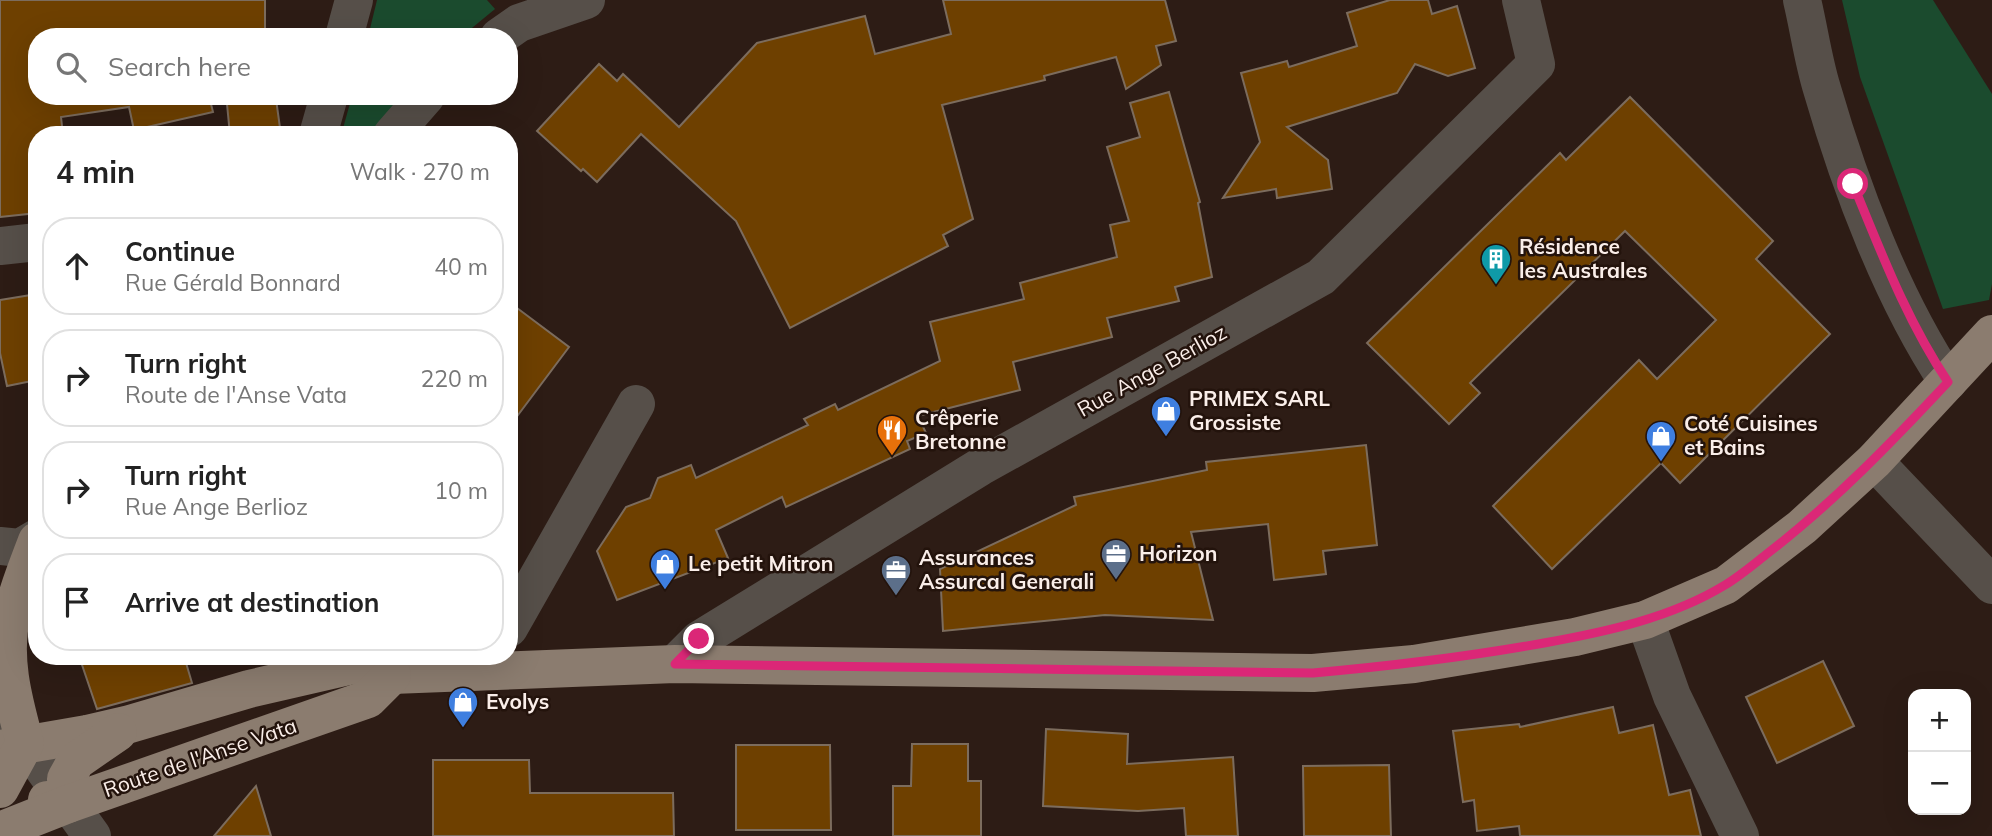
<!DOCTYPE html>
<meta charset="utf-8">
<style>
body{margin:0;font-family:Mulish,sans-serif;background:#f2f2f2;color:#222}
.controls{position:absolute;right:21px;bottom:21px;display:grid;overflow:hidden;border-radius:14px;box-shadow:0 7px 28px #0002}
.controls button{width:63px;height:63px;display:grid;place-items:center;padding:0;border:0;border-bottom:2px solid #e0e0e0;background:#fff;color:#222;font:35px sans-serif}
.stop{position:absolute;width:21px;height:21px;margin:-16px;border:5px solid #db2777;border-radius:50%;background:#fff}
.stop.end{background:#db2777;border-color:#fff;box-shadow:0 2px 7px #0008}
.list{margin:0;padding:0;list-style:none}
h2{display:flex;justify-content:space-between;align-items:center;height:91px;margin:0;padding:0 28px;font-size:30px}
h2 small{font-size:23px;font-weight:400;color:#767676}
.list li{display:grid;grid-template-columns:46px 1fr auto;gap:21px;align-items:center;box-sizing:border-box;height:98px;margin:0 14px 14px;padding:0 14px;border:2px solid #e0e0e0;border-radius:28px}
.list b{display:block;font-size:26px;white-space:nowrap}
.list p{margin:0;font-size:23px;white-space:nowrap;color:#767676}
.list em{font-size:23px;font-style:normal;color:#767676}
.icon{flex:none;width:38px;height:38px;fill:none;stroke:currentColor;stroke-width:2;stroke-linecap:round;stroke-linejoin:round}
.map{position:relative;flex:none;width:1992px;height:836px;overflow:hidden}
.search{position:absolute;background:#fff;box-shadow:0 7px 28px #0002;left:28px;top:28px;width:490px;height:77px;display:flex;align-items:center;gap:18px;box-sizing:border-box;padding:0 24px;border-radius:28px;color:#767676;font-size:26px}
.panel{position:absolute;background:#fff;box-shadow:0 7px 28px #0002;left:28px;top:126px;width:490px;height:539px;border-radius:28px}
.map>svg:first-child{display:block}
.green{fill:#1b4b2e}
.building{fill:#6e4000;stroke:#7c6c5d;stroke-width:2}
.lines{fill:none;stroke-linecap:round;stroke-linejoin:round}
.minor{stroke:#564f49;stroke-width:38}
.major{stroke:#8b7c6f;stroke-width:38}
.route{stroke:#db2777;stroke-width:9}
.labels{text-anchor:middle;stroke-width:5;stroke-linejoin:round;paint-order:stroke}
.poi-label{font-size:21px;font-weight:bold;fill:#faeee9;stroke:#23130c;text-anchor:start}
.street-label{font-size:21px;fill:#faeee9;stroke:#23130c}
</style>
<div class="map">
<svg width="1992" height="836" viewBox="0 0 1992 836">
<rect width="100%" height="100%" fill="#2d1c15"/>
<g class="green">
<path d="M 377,0 L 487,0 L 495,9 L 461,37 L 368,37 Z"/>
<path d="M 1842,0 L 1933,0 L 1992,94 L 1992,284 L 1989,300 L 1943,309 L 1860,77 Z"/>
<path d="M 352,96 L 405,96 L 372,132 L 342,132 Z"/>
</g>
<g class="building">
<path d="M 0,0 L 265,0 L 265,37 L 37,37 L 37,96 L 209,96 L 213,112 L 134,130 L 129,107 L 61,117 L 63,135 L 37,135 L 37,213 L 0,217 Z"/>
<path d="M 943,0 L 1165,0 L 1176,41 L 1156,46 L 1161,65 L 1126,89 L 1116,57 L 1044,76 L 1045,80 L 942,105 L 973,219 L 943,235 L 948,246 L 790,328 L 736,221 L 641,134 L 597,182 L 583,169 L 581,171 L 537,131 L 599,64 L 617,81 L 623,74 L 679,127 L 757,43 L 865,16 L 875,54 L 951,34 Z"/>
<path d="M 1390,0 L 1428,0 L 1432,14 L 1457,6 L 1475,68 L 1448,76 L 1415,64 L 1397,93 L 1287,127 L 1328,160 L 1332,189 L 1277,198 L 1276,189 L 1223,198 L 1260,142 L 1241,73 L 1287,61 L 1289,67 L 1357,46 L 1347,13 Z"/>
<path d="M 1169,92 L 1200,202 L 1198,203 L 1212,277 L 1175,287 L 1179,301 L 1107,318 L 1112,337 L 1013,362 L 1020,390 L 918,416 L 926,433 L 907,441 L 910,449 L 786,507 L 782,497 L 716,530 L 728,558 L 617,600 L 597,551 L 626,507 L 650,498 L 658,478 L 691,465 L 696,478 L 808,425 L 804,419 L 835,404 L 838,410 L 940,361 L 930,322 L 1024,299 L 1020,283 L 1117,257 L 1110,225 L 1129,221 L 1107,147 L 1140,137 L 1130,103 Z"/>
<path d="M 1630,97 L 1773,241 L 1756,259 L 1830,334 L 1680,483 L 1661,463 L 1552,569 L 1493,506 L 1639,360 L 1657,379 L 1716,320 L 1625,231 L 1470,383 L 1480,393 L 1449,424 L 1367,343 L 1560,153 L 1566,160 Z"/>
<path d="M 276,99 L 281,135 L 230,135 L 227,104 Z"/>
<path d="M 37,294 L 37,380 L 7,386 L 0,353 L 0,300 Z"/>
<path d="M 509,302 L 569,347 L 509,427 Z"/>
<path d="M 1366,445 L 1377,545 L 1323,551 L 1326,574 L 1274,580 L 1268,524 L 1191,532 L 1213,620 L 1105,615 L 943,631 L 940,569 L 1076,505 L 1074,497 L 1207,470 L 1206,462 Z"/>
<path d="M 79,656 L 184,656 L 192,683 L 97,709 Z"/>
<path d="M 1823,661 L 1854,726 L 1777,763 L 1746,697 Z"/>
<path d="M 1613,707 L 1619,733 L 1653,725 L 1669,795 L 1690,790 L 1701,836 L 1520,836 L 1519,826 L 1477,831 L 1474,800 L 1463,802 L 1453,731 L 1519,724 L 1520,727 Z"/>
<path d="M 1046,729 L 1128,734 L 1127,764 L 1233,757 L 1238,836 L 1186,836 L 1184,808 L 1138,811 L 1043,806 Z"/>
<path d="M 912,744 L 968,744 L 968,781 L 981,781 L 981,836 L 893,836 L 893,786 L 911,786 Z"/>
<path d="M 736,745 L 830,745 L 831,830 L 736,830 Z"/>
<path d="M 433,760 L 529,760 L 530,793 L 673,793 L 674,836 L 433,836 Z"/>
<path d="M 1389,765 L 1391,836 L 1304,836 L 1303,766 Z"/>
<path d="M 256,786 L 271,836 L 214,836 Z"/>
</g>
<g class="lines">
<g class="minor">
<path d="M 1802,0 C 1809,29 1813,60 1822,89 C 1850,186 1892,298 1948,382"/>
<path d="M 344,37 L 354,0"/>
<path d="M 499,37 L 519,23 L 586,0"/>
<path d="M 318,135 L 329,96"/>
<path d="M 392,135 L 426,96"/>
<path d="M 0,246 L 37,242"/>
<path d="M 1874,461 L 1992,585"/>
<path d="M 0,546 L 20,548 L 37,538"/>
<path d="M 1645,620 L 1672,696 L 1740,836"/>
<path d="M 509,628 L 636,404"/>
<path d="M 675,664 L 699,640 L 980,467 L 1321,277 L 1536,64 L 1521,0"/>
<path d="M 10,717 L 25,743 L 92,836"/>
</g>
<g class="major">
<path d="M 0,749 L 87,734 L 130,724 L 249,689 L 353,665 L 392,675 L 675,664 L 1313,673 L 1414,664 L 1575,637 L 1645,620 L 1726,585 L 1802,527 L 1874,461 L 1992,334"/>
<path d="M 0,789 L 25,743 C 14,702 1,657 12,614 C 18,589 28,565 37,541"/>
<path d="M 47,800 L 68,804 L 66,779 L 76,761 L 118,732"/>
<path d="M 0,831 L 68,804 L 368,699 L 392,675"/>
</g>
</g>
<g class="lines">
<path class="route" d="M 699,639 L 675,664 L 1313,673 C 1391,666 1467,657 1544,643 C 1605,632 1671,618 1725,585 C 1740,576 1754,564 1768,553 C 1834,502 1891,443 1948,382 C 1907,321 1881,252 1853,184"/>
</g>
<defs>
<g id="building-pin" transform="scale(1.575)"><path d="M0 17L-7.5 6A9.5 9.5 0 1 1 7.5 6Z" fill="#0f9aa8" stroke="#23130c"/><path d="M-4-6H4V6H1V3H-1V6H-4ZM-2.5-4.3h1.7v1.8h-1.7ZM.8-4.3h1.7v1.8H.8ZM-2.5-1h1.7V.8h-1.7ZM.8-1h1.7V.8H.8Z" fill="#fff"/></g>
<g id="shop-pin" transform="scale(1.575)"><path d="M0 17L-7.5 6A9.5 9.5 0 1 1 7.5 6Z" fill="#3f7fe0" stroke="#23130c"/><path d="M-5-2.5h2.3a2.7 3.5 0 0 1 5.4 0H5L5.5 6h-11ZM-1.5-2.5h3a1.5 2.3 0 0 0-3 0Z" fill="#fff"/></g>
<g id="restaurant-pin" transform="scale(1.575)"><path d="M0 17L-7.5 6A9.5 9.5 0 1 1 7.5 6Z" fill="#e8710a" stroke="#23130c"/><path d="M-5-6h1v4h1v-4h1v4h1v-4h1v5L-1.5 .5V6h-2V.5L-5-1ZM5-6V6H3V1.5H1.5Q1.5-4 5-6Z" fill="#fff"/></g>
<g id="office-pin" transform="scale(1.575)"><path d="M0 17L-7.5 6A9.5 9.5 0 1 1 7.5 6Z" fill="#5c6f8a" stroke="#23130c"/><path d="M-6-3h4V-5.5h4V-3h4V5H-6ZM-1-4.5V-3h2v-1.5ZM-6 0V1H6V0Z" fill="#fff"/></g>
</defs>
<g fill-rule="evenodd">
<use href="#building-pin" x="1496" y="259"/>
<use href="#shop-pin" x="1166" y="411"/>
<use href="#restaurant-pin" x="892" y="430"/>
<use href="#shop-pin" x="1661" y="436"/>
<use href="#office-pin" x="1116" y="554"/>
<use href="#shop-pin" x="665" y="564"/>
<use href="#office-pin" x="896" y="570"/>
<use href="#shop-pin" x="463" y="702"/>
</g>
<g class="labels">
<g class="poi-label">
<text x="1519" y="254">Résidence<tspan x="1519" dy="24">les Australes</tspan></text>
<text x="1189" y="406">PRIMEX SARL<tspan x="1189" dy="24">Grossiste</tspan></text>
<text x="915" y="425">Crêperie<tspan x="915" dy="24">Bretonne</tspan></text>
<text x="1684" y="431">Coté Cuisines<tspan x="1684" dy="24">et Bains</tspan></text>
<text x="1139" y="561">Horizon</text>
<text x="919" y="565">Assurances<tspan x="919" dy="24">Assurcal Generali</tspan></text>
<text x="688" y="571">Le petit Mitron</text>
<text x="486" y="709">Evolys</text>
</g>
<g class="street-label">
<text transform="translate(1152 371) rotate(-29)" y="7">Rue Ange Berlioz</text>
<text transform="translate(200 758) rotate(-19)" y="7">Route de l'Anse Vata</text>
</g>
</g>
</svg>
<div class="controls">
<button>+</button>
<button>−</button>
</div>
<div class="stop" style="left:1853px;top:184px"></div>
<div class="stop end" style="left:699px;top:639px"></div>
<div class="search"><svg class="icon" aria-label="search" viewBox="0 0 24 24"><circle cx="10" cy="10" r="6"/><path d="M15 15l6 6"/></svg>Search here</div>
<section class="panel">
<h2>4 min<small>Walk · 270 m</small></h2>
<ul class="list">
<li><svg class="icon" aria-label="ahead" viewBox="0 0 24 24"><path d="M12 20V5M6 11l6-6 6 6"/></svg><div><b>Continue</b><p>Rue Gérald Bonnard</p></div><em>40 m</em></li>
<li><svg class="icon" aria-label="right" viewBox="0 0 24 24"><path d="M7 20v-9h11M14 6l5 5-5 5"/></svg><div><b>Turn right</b><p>Route de l'Anse Vata</p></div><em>220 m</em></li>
<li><svg class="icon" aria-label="right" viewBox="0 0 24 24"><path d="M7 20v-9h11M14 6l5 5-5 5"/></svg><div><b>Turn right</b><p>Rue Ange Berlioz</p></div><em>10 m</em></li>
<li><svg class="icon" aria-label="arrive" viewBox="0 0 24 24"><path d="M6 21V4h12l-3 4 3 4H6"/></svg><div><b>Arrive at destination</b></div></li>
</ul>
</section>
</div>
